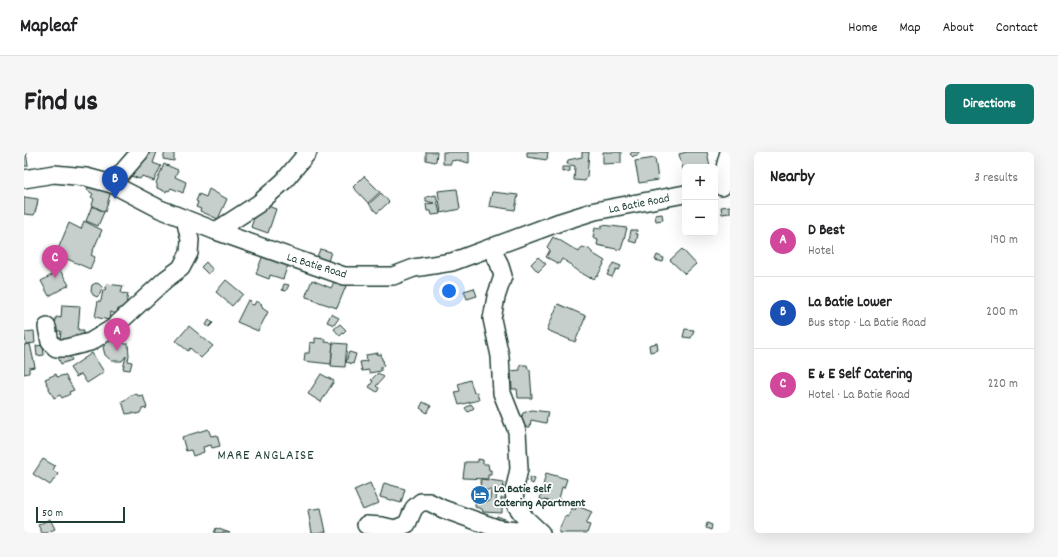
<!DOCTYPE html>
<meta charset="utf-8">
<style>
body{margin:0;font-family:Dekko,sans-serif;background:#f6f6f6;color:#202124}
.controls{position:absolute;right:12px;top:12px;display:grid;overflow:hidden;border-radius:6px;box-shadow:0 4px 16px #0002}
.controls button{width:36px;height:36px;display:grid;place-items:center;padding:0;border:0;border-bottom:1px solid #e0e0e0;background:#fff;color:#202124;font:20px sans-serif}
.scale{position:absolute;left:12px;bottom:10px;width:89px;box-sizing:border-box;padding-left:4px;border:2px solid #1f3d34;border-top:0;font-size:11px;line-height:14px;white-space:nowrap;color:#1f3d34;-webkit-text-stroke:3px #fff;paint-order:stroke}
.you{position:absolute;left:425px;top:139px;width:14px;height:14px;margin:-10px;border:3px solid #fff;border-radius:50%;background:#1a73e8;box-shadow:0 0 0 6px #1a73e833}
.badge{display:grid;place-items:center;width:26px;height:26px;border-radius:50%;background:#0f766e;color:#fff;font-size:13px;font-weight:700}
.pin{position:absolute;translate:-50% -33px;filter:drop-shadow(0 1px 2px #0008)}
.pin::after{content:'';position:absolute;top:21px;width:14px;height:12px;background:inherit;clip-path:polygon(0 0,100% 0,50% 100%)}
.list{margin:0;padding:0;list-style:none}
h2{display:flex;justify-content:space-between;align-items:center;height:52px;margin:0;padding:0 16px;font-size:17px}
h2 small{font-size:13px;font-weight:400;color:#757577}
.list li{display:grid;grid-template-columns:26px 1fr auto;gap:12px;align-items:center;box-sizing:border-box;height:72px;padding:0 16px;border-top:1px solid #e0e0e0}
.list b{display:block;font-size:15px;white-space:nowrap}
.list p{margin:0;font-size:13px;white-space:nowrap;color:#757577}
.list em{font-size:13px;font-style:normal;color:#757577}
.map{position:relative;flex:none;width:706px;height:381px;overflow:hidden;border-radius:6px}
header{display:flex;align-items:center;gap:24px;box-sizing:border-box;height:56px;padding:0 20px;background:#fff;border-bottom:1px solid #e0e0e0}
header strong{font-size:19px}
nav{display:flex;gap:22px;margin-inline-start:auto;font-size:14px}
.intro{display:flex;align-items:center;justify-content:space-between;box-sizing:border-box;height:96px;padding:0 24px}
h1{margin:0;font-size:28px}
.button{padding:10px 18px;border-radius:6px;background:#0f766e;color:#fff;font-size:14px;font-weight:700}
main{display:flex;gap:24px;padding:0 24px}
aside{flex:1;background:#fff;border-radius:6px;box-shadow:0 4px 16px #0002}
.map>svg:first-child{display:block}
.building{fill:#c7cfcc;stroke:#1f3d34}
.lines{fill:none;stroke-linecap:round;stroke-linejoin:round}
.minor-casing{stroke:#1f3d34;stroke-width:20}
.minor{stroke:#fff;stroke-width:17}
.labels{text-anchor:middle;stroke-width:3.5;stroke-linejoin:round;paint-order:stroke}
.street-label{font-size:12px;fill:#1f3d34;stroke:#fff}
.poi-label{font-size:12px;font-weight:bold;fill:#1f3d34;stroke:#fff;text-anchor:start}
.quarter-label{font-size:14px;letter-spacing:1px;fill:#1f3d34;stroke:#fff}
</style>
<header>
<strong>Mapleaf</strong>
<nav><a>Home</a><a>Map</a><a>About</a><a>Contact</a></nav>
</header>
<div class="intro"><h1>Find us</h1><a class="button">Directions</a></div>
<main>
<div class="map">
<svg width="706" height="381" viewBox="0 0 706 381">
<rect width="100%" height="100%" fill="#fff"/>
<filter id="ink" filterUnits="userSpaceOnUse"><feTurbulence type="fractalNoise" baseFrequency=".025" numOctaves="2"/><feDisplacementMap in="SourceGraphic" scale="8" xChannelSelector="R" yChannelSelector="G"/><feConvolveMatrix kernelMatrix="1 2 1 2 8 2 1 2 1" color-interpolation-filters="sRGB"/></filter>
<g filter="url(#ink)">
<g class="building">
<path d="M 0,0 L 2,0 L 4,14 L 0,14 Z"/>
<path d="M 118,0 L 133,0 L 129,11 L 137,14 L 130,29 L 118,24 L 116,27 L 107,24 L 111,13 Z"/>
<path d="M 141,0 L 150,0 L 150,9 L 139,7 Z"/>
<path d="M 402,0 L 413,0 L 412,9 L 411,10 L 402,8 Z"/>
<path d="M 419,0 L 445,0 L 445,11 L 433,8 L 427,9 L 427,12 L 419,12 Z"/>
<path d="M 503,0 L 524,0 L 523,8 L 503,5 Z"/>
<path d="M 558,0 L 565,0 L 563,25 L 561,29 L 550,28 L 551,14 L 543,12 L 544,8 L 558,5 Z"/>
<path d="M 579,0 L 597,0 L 597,11 L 579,12 Z"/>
<path d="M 608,0 L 616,0 L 613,4 L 611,3 L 609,5 L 606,2 Z"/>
<path d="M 663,0 L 683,0 L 686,14 L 682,15 L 661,15 L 661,25 L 655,2 Z"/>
<path d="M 631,6 L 634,28 L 615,31 L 611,9 Z"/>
<path d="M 140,12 L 154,18 L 151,25 L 162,30 L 159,41 L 147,36 L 145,39 L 143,38 L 142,40 L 133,36 L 133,32 L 132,31 Z"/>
<path d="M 538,15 L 546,15 L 546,19 L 538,20 Z"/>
<path d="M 340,24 L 356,40 L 344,51 L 329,35 Z"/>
<path d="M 66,32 L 87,39 L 81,60 L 68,53 L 70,47 L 67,45 L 69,42 L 63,38 Z"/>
<path d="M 185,37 L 203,47 L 194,67 L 176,59 L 177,57 L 172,55 L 174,50 L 172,49 L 175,42 L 182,45 Z"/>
<path d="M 433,37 L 436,57 L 417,61 L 414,39 Z"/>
<path d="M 468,40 L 494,43 L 491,58 L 465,54 Z"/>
<path d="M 357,41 L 365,50 L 353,61 L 345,52 Z"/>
<path d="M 412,43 L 416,62 L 408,63 L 407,59 L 403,59 L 402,52 L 410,51 L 402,49 L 402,45 Z"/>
<path d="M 0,45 L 14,47 L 13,54 L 10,63 L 0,62 Z"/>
<path d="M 235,51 L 252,57 L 244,81 L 227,75 Z"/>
<path d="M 68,54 L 80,60 L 74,74 L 62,69 Z"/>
<path d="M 706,54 L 706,61 L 698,62 L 697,55 Z"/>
<path d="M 638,62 L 639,68 L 632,69 L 631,63 Z"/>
<path d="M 60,69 L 78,78 L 67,103 L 71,105 L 66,117 L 32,102 L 45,71 L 57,77 Z"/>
<path d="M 578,73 L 603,76 L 597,98 L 573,93 L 574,88 L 569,86 L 571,76 L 577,77 Z"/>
<path d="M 607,78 L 613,78 L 612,82 L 614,82 L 612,91 L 605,89 Z"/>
<path d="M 529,85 L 532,87 L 532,86 L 555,100 L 558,95 L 565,97 L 568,100 L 568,101 L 581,109 L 579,112 L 580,112 L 573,125 L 572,124 L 570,127 L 567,125 L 566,126 L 549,116 L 548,113 L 538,107 L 535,112 L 522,105 L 526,98 L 523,95 Z"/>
<path d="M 296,97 L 307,100 L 304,109 L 293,105 Z"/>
<path d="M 658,97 L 672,112 L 661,122 L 646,108 Z"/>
<path d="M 239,103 L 264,113 L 259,127 L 246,123 L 245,127 L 232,122 Z"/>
<path d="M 633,103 L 640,106 L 639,110 L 631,108 Z"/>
<path d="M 514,105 L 522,112 L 514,120 L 507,112 Z"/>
<path d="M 182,110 L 189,118 L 184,122 L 177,115 Z"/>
<path d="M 589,111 L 597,114 L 595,118 L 592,117 L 588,125 L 583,123 Z"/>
<path d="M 33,113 L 45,133 L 25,144 L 17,129 L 28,123 L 24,117 Z"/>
<path d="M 202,128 L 219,142 L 208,154 L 192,140 Z"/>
<path d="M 288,128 L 307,136 L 310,130 L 322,134 L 313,156 L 289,148 L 289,146 L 289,147 L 282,145 L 282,143 Z"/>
<path d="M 72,131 L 75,132 L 78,135 L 76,142 L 73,145 L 69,143 L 67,139 L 68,133 Z"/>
<path d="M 83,132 L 99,134 L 97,141 L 104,142 L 101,158 L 94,157 L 93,162 L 86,160 L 85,168 L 71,165 L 74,149 L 77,149 L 79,138 L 81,138 Z"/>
<path d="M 260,132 L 265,133 L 262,139 L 258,138 Z"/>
<path d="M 450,136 L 453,144 L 443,147 L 440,139 Z"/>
<path d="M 224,148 L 227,149 L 226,152 L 230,153 L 232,149 L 238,152 L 237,153 L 239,155 L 238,156 L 244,160 L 234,179 L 213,170 Z"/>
<path d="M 534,152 L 562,164 L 551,190 L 523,178 Z"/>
<path d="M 38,153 L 56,154 L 54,178 L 60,178 L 59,186 L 36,188 L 37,179 L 32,179 L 31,177 L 32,165 L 37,166 Z"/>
<path d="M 307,162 L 315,166 L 310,173 L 303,170 Z"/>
<path d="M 185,168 L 189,171 L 185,175 L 182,173 Z"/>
<path d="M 316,172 L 322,178 L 316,184 L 310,177 Z"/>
<path d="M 165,174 L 189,194 L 177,206 L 166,196 L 164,199 L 152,189 Z"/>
<path d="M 661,177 L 670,178 L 667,186 L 659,185 Z"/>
<path d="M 10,179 L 11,191 L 2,192 L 0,180 Z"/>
<path d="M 291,186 L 301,187 L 301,190 L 309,191 L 307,212 L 280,209 L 281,201 L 285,201 L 286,190 L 291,191 Z"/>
<path d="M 87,187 L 96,187 L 101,192 L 104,192 L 105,203 L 104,209 L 108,210 L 106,218 L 99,217 L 102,204 L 98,209 L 88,209 L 81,203 L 79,195 Z"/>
<path d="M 309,191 L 323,192 L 321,215 L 307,214 Z"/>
<path d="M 633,191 L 634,198 L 626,200 L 625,193 Z"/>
<path d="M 6,192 L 11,215 L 5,216 L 5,221 L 0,222 L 0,193 Z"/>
<path d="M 19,193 L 20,203 L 13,204 L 12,194 Z"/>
<path d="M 44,199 L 48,208 L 37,212 L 33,203 Z"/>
<path d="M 325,200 L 332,202 L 329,212 L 322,210 Z"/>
<path d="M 68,201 L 80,220 L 63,231 L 57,222 L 52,225 L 46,216 Z"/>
<path d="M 354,201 L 354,203 L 357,202 L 358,208 L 359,208 L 360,214 L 357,215 L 357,219 L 345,221 L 345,218 L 338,219 L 336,210 L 343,209 L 342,203 Z"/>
<path d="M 496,213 L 503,213 L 504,217 L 506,218 L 508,246 L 494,246 L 493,237 L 488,237 L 487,219 L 496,218 Z"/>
<path d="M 354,221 L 360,225 L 352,234 L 355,236 L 353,240 L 345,235 L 349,229 L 347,228 Z"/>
<path d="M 32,222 L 33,225 L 41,223 L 50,238 L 45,240 L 46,242 L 38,246 L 36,243 L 30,246 L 22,231 L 23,231 L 21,227 Z"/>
<path d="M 297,222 L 310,229 L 297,250 L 284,242 Z"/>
<path d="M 446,228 L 450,241 L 453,240 L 455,248 L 435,253 L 431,240 L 436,239 L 434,232 Z"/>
<path d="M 113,242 L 114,244 L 119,243 L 123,256 L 118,257 L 116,261 L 112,262 L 108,261 L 102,262 L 98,249 L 103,247 L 103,246 L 107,243 Z"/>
<path d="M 399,250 L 407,254 L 403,261 L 396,256 Z"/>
<path d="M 447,252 L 450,256 L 444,260 L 441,256 Z"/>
<path d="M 508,258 L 524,260 L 522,271 L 507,268 L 506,275 L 495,275 L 499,261 Z"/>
<path d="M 184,277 L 187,284 L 193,283 L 196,294 L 188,296 L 187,293 L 179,295 L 180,300 L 169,304 L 167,298 L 162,299 L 158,285 Z"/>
<path d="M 19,307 L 31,314 L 29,318 L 34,322 L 26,333 L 9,322 Z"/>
<path d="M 454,307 L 459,308 L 459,312 L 464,312 L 465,318 L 467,318 L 467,323 L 464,323 L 464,327 L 439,326 L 441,310 L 454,310 Z"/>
<path d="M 522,321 L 543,327 L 540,336 L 538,335 L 534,351 L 516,347 Z"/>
<path d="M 506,325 L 511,327 L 509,332 L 505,330 Z"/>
<path d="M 457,327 L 480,330 L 479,339 L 473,338 L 472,350 L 477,350 L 477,346 L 483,346 L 483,353 L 478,353 L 478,361 L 459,360 L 458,357 L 451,355 L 452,341 L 461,341 L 461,349 L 466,349 L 467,338 L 456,338 Z"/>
<path d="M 346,331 L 355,351 L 339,358 L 330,338 Z"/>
<path d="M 360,331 L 381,337 L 377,351 L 356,345 Z"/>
<path d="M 553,354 L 568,360 L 562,372 L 566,373 L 563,381 L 535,381 L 535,378 L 541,364 L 544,365 L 548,356 L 551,358 Z"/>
<path d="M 297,356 L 302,380 L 288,381 L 284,358 Z"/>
<path d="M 473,364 L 491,371 L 472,368 Z"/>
<path d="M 26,367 L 31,377 L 22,381 L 18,381 L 14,373 Z"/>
<path d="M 683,371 L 688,373 L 687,378 L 682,376 Z"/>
<path d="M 192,376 L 206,381 L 190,381 Z"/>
</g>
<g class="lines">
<g class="minor-casing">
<g id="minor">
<path d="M 0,27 L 30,22 L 62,25 L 88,32 L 136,57 L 192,79 L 320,124 L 369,124 L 390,116 L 428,110 L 536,70 L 571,59 L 661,42"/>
<path d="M 88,32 L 116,0"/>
<path d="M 698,35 L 698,27 L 705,0"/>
<path d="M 192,79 L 234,52 L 260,29 L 284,0"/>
<path d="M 467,96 L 475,111 L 479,124 L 472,145 L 468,167 L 476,204 L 478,241 L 493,279 L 495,317 L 490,340 L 492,353 L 501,366 L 517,381"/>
<path d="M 23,175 L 26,190 L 32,196 L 42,196 L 66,190 L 89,176 L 142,127 L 157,116 L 165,101 L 166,88 L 161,67"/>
<path d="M 342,373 L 358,374 L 371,377 L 383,372 L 390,356 L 397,350 L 405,350 L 419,357 L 475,377 L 493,379 L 511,376"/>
</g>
</g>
<use href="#minor" class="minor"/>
</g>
</g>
<defs>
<g id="hotel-disc" transform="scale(1)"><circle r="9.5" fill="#1f6fb2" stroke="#fff"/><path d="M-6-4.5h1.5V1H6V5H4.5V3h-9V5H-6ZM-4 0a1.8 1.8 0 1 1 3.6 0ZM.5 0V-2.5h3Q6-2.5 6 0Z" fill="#fff"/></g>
</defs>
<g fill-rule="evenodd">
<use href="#hotel-disc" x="456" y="343"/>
</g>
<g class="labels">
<g class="street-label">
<text transform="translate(615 51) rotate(-11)" y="4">La Batie Road</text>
<text transform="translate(293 113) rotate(17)" y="4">La Batie Road</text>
</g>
<g class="poi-label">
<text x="470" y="340">La Batie Self<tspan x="470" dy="14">Catering Apartment</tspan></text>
</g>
<g class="quarter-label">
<text x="242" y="307">MARE ANGLAISE</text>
</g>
</g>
</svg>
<div class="controls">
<button>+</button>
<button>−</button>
</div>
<div class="scale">50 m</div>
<div class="you"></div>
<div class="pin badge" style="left:93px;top:199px;background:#d1479c">A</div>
<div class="pin badge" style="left:91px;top:47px;background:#1a4fb4">B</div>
<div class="pin badge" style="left:31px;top:126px;background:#d1479c">C</div>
</div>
<aside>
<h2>Nearby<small>3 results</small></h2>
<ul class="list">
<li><span class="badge" style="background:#d1479c">A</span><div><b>D Best</b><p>Hotel</p></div><em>190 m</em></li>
<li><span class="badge" style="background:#1a4fb4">B</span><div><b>La Batie Lower</b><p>Bus stop · La Batie Road</p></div><em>200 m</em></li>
<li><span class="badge" style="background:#d1479c">C</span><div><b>E &amp; E Self Catering</b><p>Hotel · La Batie Road</p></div><em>220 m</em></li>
</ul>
</aside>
</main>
